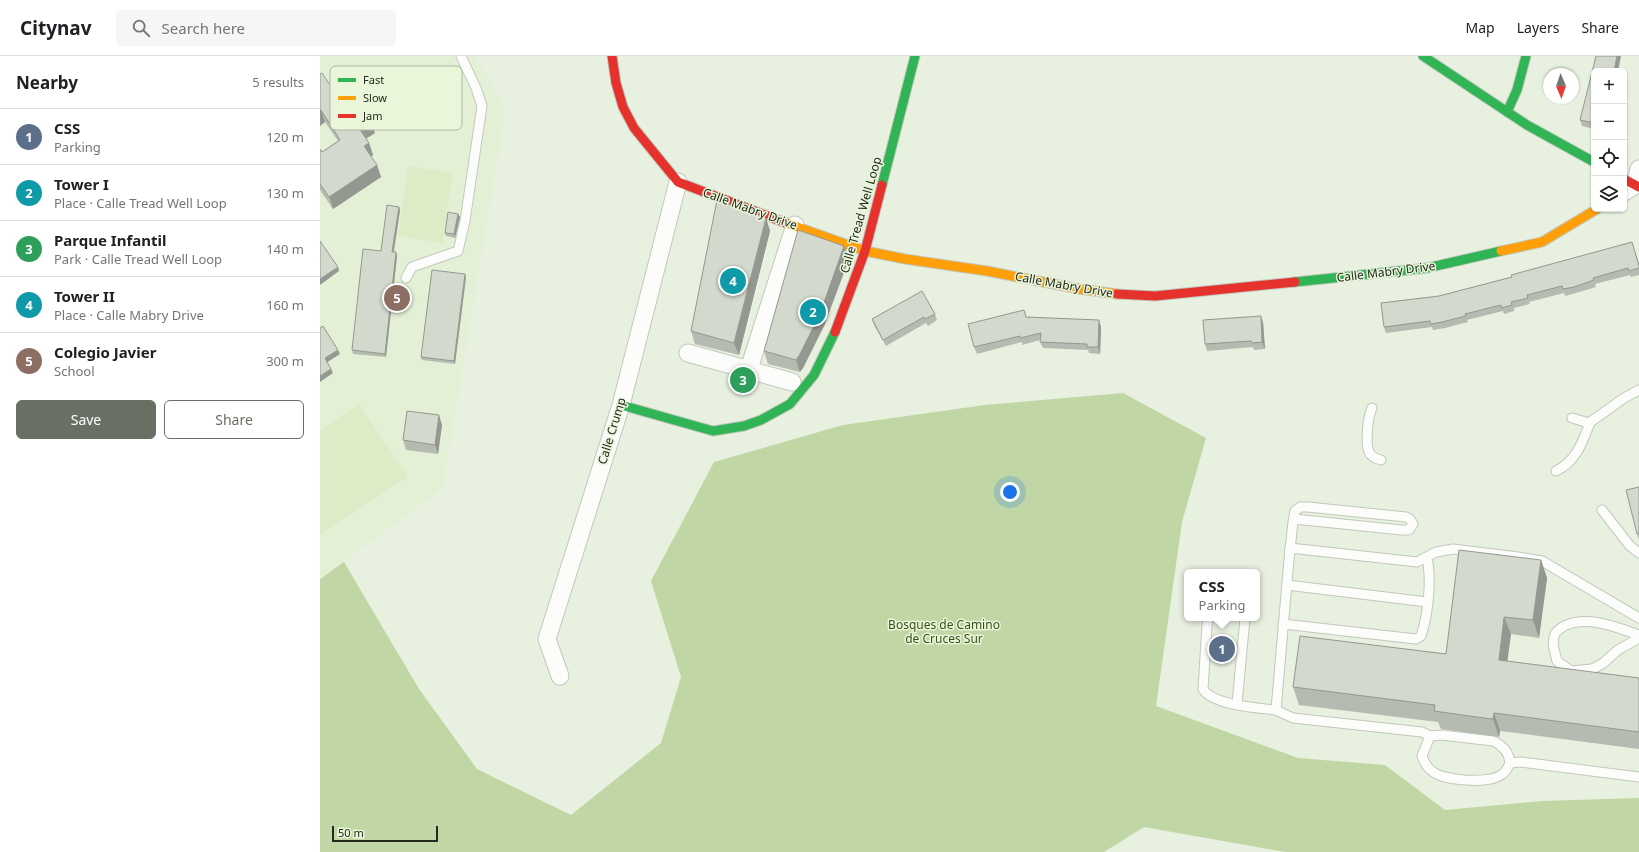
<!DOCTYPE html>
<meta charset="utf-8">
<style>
body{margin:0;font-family:"Noto Sans",sans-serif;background:#f6f6f6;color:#202124}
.controls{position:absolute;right:12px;top:12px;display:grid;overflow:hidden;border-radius:6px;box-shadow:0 1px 3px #0004}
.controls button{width:36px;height:36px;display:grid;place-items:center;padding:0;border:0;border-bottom:1px solid #e0e0e0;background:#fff;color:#202124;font:20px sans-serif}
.compass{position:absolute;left:1223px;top:12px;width:36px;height:36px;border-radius:50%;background:#fff;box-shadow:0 1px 3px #0004;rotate:178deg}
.scale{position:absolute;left:12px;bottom:10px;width:106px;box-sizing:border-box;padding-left:4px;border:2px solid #24291f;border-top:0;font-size:11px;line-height:14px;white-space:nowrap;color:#24291f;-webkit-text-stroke:3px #e9f6da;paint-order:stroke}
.you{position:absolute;left:690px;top:436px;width:14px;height:14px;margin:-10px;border:3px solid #fff;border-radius:50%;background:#1a73e8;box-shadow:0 0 0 6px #1a73e833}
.badge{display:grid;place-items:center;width:26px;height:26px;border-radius:50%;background:#696f63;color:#fff;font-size:13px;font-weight:700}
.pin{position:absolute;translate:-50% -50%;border:2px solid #fff;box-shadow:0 1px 4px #0006}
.popup{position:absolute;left:864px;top:513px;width:76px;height:52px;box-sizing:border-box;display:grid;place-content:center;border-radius:6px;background:#fff;filter:drop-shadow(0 1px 3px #0005);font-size:13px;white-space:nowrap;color:#757577}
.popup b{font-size:15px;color:#202124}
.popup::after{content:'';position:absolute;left:50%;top:100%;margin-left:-8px;border:8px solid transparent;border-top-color:#fff}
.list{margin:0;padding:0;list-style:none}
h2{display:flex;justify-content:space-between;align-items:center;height:52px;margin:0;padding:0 16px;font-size:17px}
h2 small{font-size:13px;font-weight:400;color:#757577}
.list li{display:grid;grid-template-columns:26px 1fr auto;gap:12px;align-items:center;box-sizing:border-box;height:56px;padding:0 16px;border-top:1px solid #e0e0e0}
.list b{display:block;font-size:15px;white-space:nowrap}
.list p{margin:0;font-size:13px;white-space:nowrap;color:#757577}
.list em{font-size:13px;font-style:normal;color:#757577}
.actions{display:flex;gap:8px;padding:12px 16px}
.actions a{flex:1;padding:9px 0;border:1px solid #696f63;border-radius:6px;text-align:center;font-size:14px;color:#696f63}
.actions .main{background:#696f63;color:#fff}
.icon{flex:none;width:22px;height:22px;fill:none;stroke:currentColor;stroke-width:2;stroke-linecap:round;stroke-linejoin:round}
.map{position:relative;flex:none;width:1319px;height:796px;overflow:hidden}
header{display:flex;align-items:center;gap:24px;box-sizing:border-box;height:56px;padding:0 20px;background:#fff;border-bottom:1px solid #e0e0e0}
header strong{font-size:19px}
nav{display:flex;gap:22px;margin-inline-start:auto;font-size:14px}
.search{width:280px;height:36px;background:#f6f6f6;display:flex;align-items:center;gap:10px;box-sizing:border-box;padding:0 14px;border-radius:6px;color:#757577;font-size:15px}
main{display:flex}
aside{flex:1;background:#fff}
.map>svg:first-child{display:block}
.built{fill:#e4f0d6}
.green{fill:#dbecc6}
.forest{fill:#c0d6a4}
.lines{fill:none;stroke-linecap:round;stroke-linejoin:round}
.lane-casing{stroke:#c2c8bc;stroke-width:11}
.street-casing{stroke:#c2c8bc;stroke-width:19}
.fast-casing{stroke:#c2c8bc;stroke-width:11}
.slow-casing{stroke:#c2c8bc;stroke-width:11}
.jam-casing{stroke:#c2c8bc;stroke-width:11}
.lane{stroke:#fcfdfa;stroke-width:9}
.street{stroke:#fcfdfa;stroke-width:17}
.fast{stroke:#30b455;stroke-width:9}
.slow{stroke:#ff9f0a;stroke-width:9}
.jam{stroke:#e5322d;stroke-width:9}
.wall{fill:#b5bbb0}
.shaded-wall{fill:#949890}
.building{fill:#d3d9cd;stroke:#949890}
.labels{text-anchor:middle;stroke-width:3;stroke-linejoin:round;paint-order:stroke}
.street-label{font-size:12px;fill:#24291f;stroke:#e9f6da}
.park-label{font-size:12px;fill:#3a4f18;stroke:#e9f6da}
.key{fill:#e9f6da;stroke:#aeb8a2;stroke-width:1}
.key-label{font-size:11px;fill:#24291f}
</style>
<header>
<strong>Citynav</strong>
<div class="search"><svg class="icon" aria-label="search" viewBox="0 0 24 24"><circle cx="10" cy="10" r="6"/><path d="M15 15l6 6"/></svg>Search here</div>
<nav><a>Map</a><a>Layers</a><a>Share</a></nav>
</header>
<main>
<aside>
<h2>Nearby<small>5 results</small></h2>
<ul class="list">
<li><span class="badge" style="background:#5c6f8a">1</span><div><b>CSS</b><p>Parking</p></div><em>120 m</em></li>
<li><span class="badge" style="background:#0f9aa8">2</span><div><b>Tower I</b><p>Place · Calle Tread Well Loop</p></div><em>130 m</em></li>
<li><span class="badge" style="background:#2e9e5b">3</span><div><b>Parque Infantil</b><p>Park · Calle Tread Well Loop</p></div><em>140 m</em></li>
<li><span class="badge" style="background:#0f9aa8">4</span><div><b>Tower II</b><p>Place · Calle Mabry Drive</p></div><em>160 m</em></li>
<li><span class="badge" style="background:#8d6e63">5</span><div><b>Colegio Javier</b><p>School</p></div><em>300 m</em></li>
</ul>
<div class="actions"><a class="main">Save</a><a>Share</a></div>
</aside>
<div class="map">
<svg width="1319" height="796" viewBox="0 0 1319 796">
<rect width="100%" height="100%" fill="#e8f0e0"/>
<path class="built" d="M 0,0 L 155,0 L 186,51 L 123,432 L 0,523 Z"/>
<g class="green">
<path d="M 88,110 L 133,117 L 122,187 L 78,180 Z"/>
<path d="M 418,311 L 434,315 L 429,337 L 410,333 Z"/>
<path d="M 39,348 L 88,420 L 0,478 L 0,374 Z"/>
</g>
<path class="forest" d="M 803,337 L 886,382 L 862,466 L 836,650 L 978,702 L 1065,709 L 1125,754 L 1222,745 L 1319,742 L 1319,796 L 965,796 L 824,771 L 784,796 L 0,796 L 0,523 L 24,506 L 99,633 L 157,713 L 251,759 L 341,687 L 361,621 L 331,525 L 394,406 L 523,369 L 665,349 Z"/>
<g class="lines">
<g class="lane-casing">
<g id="lane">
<path d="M 86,222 L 92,211 L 138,195 L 145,165 L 162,50 L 156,32 L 141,0"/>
<path d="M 1052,352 C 1048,360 1045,387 1049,396 C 1051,401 1057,403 1061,404"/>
<path d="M 1269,367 L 1304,342 L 1319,334"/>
<path d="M 1236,415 C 1255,406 1262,388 1269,369 L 1269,367 L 1252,362"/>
<path d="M 1282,454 L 1310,490 L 1319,497"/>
<path d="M 970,492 C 972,480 972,467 975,455 L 980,451 L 988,451 L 1086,461 L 1090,463 L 1093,468 L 1089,474 L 1081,474 L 974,463"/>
<path d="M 967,529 L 1107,546"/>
<path d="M 889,562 L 887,569 L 883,633 C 892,649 938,652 956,654"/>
<path d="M 1319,562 L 1222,505 L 1198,501 L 1133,493 L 1116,496 L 1097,506 L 970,492 L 956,654 L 973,662 L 1102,676 L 1110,680 L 1122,679 L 1173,685 C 1182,689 1189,696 1190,707 L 1201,706 L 1319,721"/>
<path d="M 963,568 L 1096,583 L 1101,580 C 1108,559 1112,524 1107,502"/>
<path d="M 1319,579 C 1296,571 1268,559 1244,570 C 1241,572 1236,575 1235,578 C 1231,587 1235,596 1237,605 L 1251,615 L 1272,613 L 1282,608 L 1298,594 L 1319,582"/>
<path d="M 917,648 L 925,562"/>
<path d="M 1110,680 L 1102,700 C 1104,706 1106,711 1112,715 C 1123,725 1169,728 1181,719 C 1186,716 1188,712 1190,707"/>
</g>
</g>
<g class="street-casing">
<g id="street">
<path d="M 1304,136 L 1315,129 L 1319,113"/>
<path d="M 368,297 L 472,326"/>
<path d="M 429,313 L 475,169"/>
<path d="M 240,620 L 227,583 L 301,349 L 358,126"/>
</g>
</g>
<g class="fast-casing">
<g id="fast">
<path d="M 1103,0 L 1207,69 L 1274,106"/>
<path d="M 1187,56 L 1197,34 L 1206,0"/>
<path d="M 562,129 L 595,0"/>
<path d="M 975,226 L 1107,212 L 1181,195"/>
<path d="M 301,349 L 393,375 L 424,370 L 441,364 L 470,348 L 494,319 L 515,276"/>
</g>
</g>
<g class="slow-casing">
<g id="slow">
<path d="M 466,167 L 545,195 L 585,203 L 667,215 L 759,233 L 797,238"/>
<path d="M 1181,195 L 1222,186 L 1277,153"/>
</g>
</g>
<g class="jam-casing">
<g id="jam">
<path d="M 292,0 L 296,27 L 303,51 L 314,72 L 358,126 L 466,167"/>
<path d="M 1304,123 L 1319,131"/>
<path d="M 797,238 L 835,240 L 975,226"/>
<path d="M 515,276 L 545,195 L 562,129"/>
</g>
</g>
<use href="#lane" class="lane"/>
<use href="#street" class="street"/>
<use href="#fast" class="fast"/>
<use href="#slow" class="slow"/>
<use href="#jam" class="jam"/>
</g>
<g class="wall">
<path d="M 1276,0 L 1301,0 L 1274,15 L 1274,73 L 1262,70 L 1260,64 L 1276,1 Z"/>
<path d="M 0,18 L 18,41 L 55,77 L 46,83 L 49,87 L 53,99 L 51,101 L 57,109 L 61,121 L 13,153 L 0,134 L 0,93 L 2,96 L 18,85 L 5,66 L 0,70 Z"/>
<path d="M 79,151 L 80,154 L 74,196 L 76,196 L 77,200 L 66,301 L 33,298 L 32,294 L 61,195 Z"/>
<path d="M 138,158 L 140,161 L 135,182 L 126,180 L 125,177 Z"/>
<path d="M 446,162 L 450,175 L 419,299 L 375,288 L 371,275 Z"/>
<path d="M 1312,186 L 1319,208 L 1319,219 L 1311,221 L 1310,219 L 1275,228 L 1276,231 L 1256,237 L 1245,240 L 1244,237 L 1209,246 L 1210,248 L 1194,252 L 1194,255 L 1184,258 L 1183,255 L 1147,264 L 1148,266 L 1125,272 L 1113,274 L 1112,271 L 1066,277 L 1064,271 L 1119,240 L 1192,221 Z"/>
<path d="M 524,190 L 529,203 L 504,270 L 483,312 L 480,316 L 448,308 L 444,295 Z"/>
<path d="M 146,221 L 135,308 L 102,304 L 101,301 Z"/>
<path d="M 615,258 L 617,264 L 608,270 L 606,267 L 566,290 L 554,269 L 552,263 Z"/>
<path d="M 707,261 L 781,271 L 780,298 L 769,297 L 768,294 L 723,292 L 720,286 L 720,284 L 702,289 L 702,286 L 657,298 L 654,291 Z"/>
<path d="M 943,266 L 945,293 L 934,294 L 933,291 L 887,295 L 885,288 Z"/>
<path d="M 122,369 L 118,398 L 86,394 L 83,384 Z"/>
<path d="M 1319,431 L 1319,484 L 1317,478 Z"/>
<path d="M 1221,504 L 1227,522 L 1219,582 L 1191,578 L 1187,606 L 1319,622 L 1319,693 L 1180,675 L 1179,681 L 1121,673 L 1118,666 L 979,649 L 973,631 L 1126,598 Z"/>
</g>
<g class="shaded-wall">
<path d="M 1297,0 L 1301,0 L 1298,15 L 1294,15 Z"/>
<path d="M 0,54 L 1,54 L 5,66 L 0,70 Z"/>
<path d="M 50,64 L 55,77 L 43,84 L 39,72 Z"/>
<path d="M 49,87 L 53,99 L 49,102 L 44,90 Z"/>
<path d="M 57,109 L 61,121 L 13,153 L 9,141 Z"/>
<path d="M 79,151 L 80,154 L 73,199 L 72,196 Z"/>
<path d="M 138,158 L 140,161 L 135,182 L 134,178 Z"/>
<path d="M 446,162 L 450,175 L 419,299 L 414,287 Z"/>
<path d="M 524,190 L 529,203 L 504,270 L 483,312 L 480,316 L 476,304 Z"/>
<path d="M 76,196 L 77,200 L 66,301 L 65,298 Z"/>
<path d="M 18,211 L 19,215 L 0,229 L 0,223 Z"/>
<path d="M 145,218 L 146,221 L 135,308 L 134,305 Z"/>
<path d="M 941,260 L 943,266 L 945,293 L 942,286 Z"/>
<path d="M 779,264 L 781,271 L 780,298 L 778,291 Z"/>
<path d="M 18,294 L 20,298 L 6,307 L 5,302 Z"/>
<path d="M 11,313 L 13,317 L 0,326 L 0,320 Z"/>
<path d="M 119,359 L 122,369 L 118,398 L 115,389 Z"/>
<path d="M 1221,504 L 1227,522 L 1219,582 L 1213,564 Z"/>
<path d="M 1184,561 L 1191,578 L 1185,622 L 1179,604 Z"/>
<path d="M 1174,657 L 1180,675 L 1179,681 L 1173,663 Z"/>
</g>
<g class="building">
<path d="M 1276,0 L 1297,0 L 1294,15 L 1274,15 L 1274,67 L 1260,64 Z"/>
<path d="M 2,17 L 18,41 L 30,33 L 50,64 L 39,72 L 49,87 L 44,90 L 57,109 L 9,141 L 0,128 L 0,93 L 2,96 L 20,84 L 1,54 L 0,54 L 0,18 Z"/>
<path d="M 397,144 L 446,162 L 414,287 L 371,275 Z"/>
<path d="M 67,149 L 79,151 L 72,196 L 76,196 L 65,298 L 32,294 L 43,193 L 61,195 Z"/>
<path d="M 128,156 L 138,158 L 134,178 L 125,177 Z"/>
<path d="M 478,174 L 524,190 L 500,258 L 479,300 L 476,304 L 444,295 Z"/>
<path d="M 0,185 L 18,211 L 0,223 Z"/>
<path d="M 1312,186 L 1319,210 L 1319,212 L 1309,215 L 1308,212 L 1273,222 L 1274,224 L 1254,231 L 1243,233 L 1242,230 L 1207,239 L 1208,242 L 1191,246 L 1192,249 L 1181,252 L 1181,249 L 1145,258 L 1146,260 L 1122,266 L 1111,268 L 1110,265 L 1064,271 L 1061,247 L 1119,240 L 1192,221 L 1191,219 Z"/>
<path d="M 112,214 L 145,218 L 134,305 L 101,301 Z"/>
<path d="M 602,235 L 615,258 L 605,263 L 604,261 L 563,284 L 552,263 Z"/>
<path d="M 704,254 L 706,261 L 779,264 L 778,291 L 767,291 L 767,288 L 720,286 L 721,277 L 700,282 L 700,280 L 654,291 L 648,268 Z"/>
<path d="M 941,260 L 942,286 L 932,287 L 931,285 L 885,288 L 883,264 Z"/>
<path d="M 3,270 L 18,294 L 5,302 L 11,313 L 0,320 L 0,272 Z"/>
<path d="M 87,355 L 119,359 L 115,389 L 83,384 Z"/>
<path d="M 1319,431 L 1319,477 L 1317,478 L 1306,434 Z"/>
<path d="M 1139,494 L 1221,504 L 1213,564 L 1184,561 L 1179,604 L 1319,622 L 1319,676 L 1174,657 L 1173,663 L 1171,663 L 1114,655 L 1115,649 L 973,631 L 980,580 L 1126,598 Z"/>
</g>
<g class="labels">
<g class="street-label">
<text transform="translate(430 153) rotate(20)" y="4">Calle Mabry Drive</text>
<text transform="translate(541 159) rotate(-74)" y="4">Calle Tread Well Loop</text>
<text transform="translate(1066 216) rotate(-7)" y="4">Calle Mabry Drive</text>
<text transform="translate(744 229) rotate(10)" y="4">Calle Mabry Drive</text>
<text transform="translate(292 375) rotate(-73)" y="4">Calle Crump</text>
</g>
<g class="park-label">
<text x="624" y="573">Bosques de Camino<tspan x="624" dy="14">de Cruces Sur</tspan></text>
</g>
</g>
<rect x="10" y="10" width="132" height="64" rx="6" class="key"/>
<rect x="18" y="22" width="18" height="4" fill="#30b455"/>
<rect x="18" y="40" width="18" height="4" fill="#ff9f0a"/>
<rect x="18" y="58" width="18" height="4" fill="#e5322d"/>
<g class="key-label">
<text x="43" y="28">Fast</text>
<text x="43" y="46">Slow</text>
<text x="43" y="64">Jam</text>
</g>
</svg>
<div class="controls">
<button>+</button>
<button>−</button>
<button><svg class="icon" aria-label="locate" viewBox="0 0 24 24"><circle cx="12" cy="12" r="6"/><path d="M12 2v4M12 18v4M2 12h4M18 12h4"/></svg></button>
<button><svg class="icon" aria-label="layers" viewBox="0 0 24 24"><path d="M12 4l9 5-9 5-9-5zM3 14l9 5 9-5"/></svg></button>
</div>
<svg class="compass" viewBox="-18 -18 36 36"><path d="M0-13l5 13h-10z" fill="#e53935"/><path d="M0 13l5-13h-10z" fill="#757577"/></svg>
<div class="scale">50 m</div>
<div class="you"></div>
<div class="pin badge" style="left:902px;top:593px;background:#5c6f8a">1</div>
<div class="popup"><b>CSS</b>Parking</div>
<div class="pin badge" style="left:493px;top:256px;background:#0f9aa8">2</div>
<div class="pin badge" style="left:423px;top:324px;background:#2e9e5b">3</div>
<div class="pin badge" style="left:413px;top:225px;background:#0f9aa8">4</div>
<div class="pin badge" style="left:77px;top:242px;background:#8d6e63">5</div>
</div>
</main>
